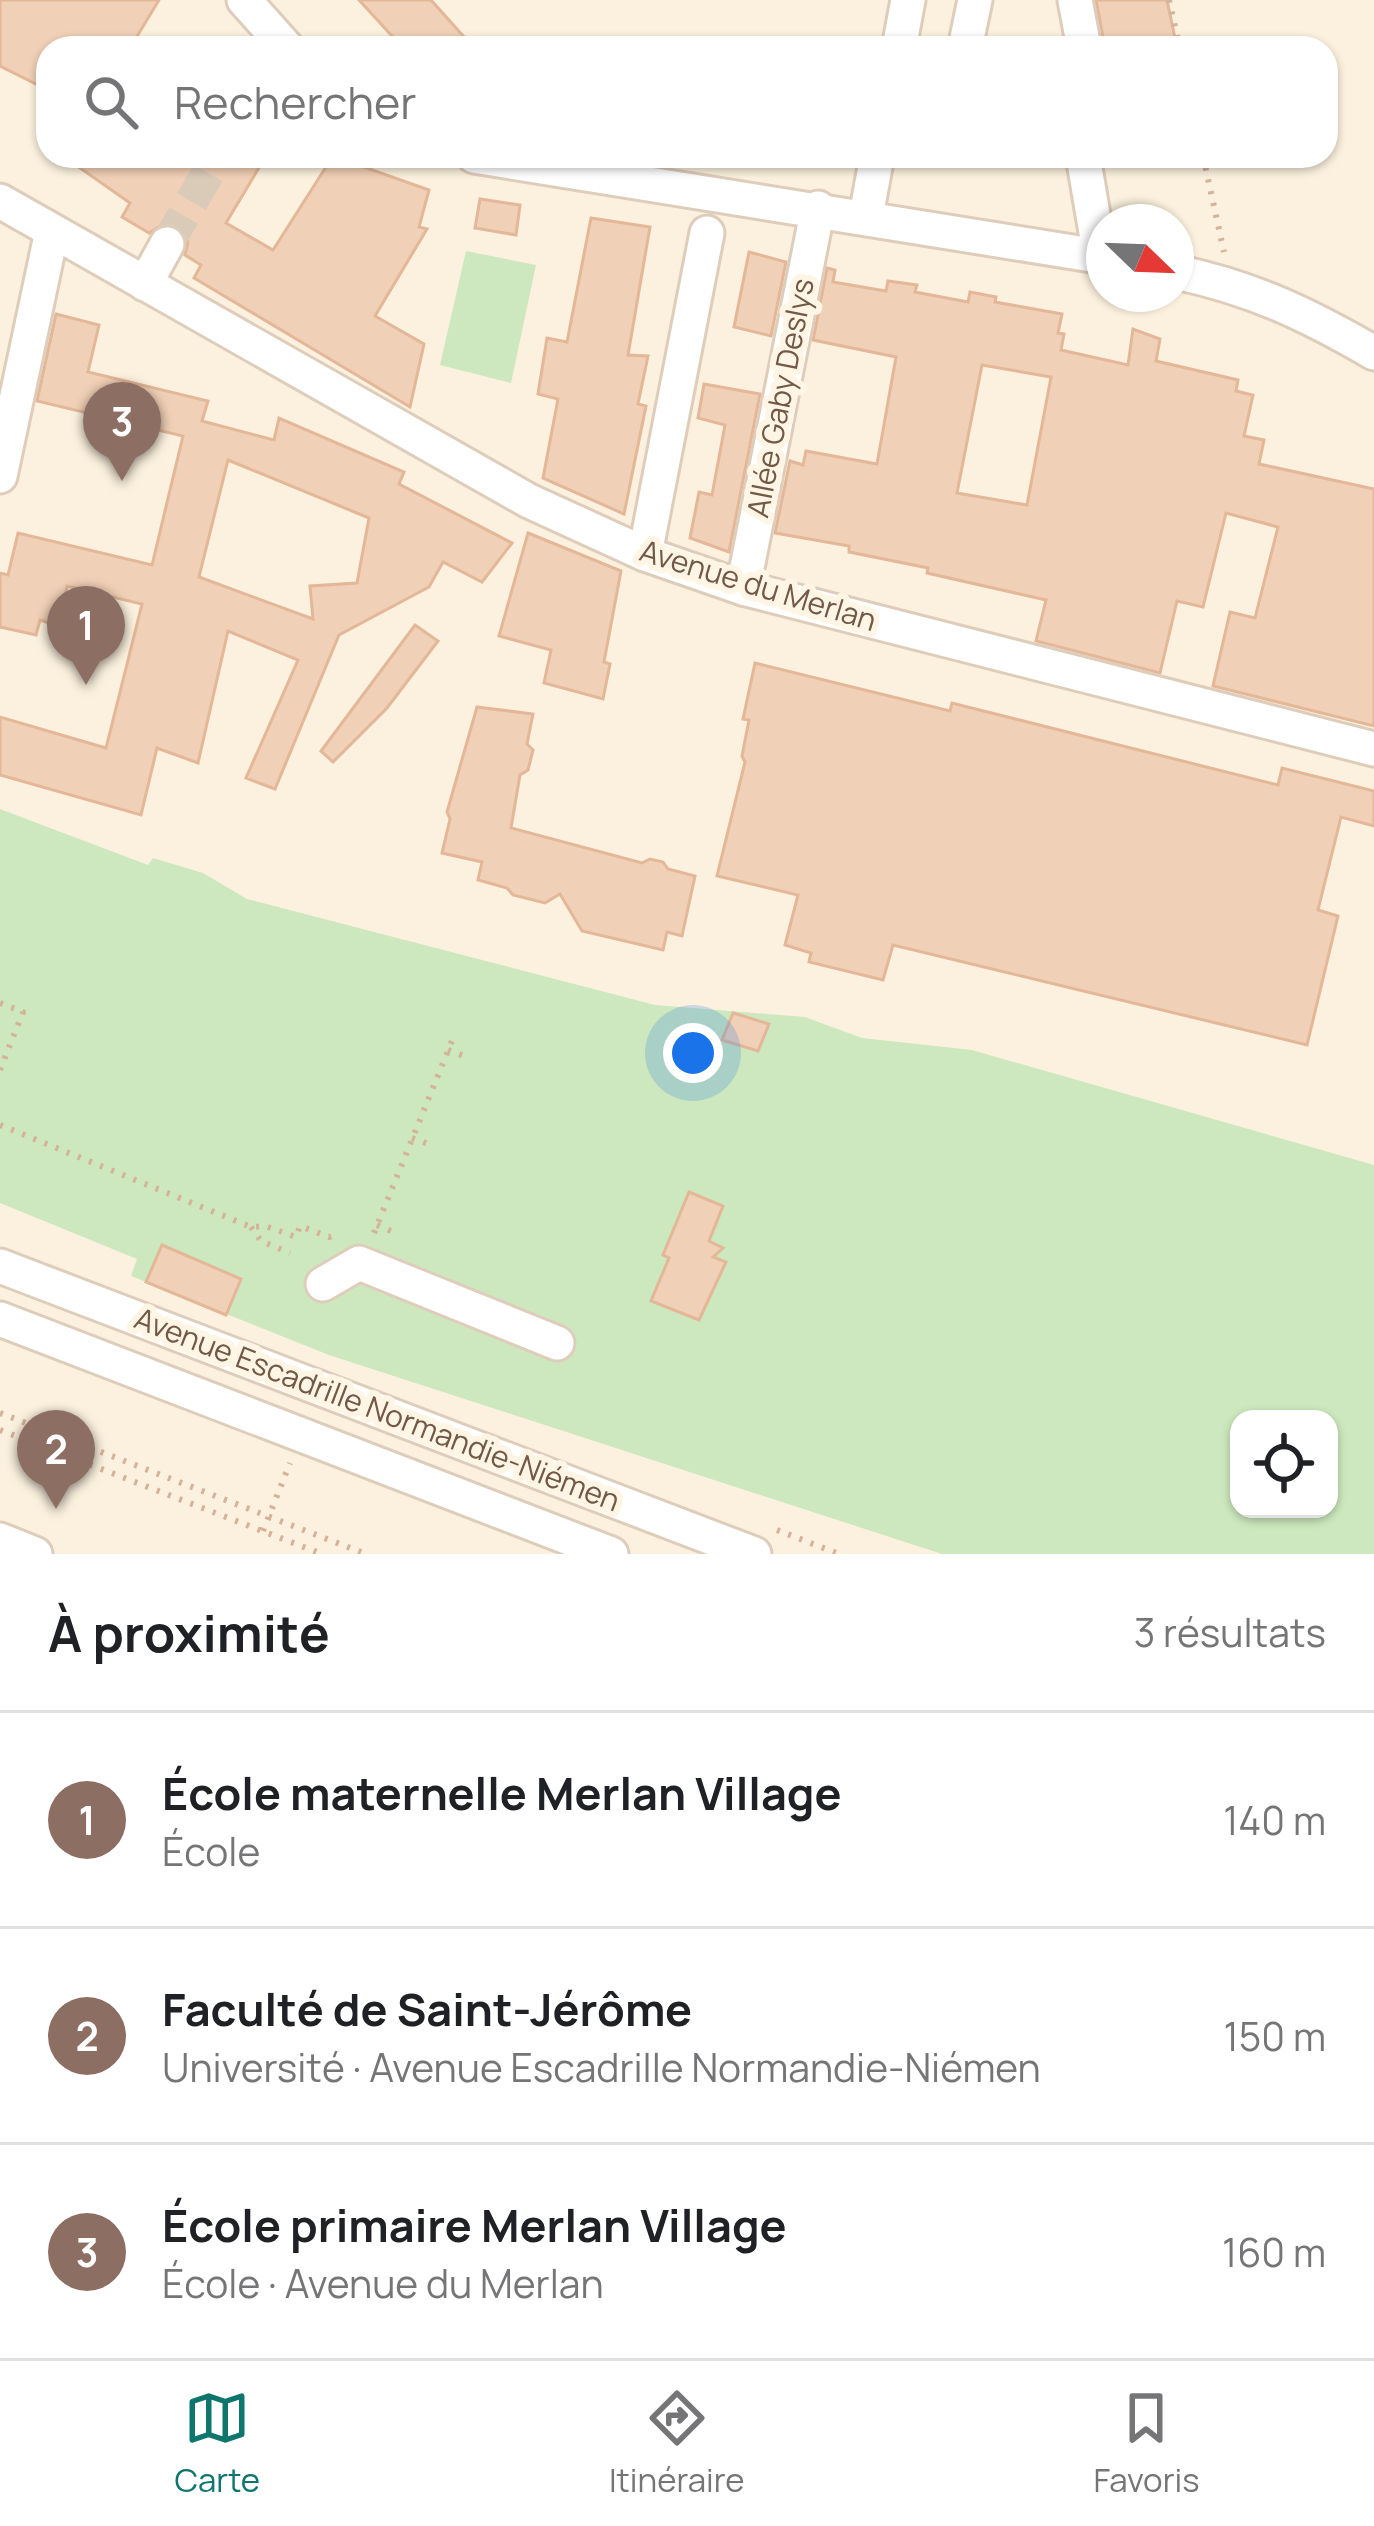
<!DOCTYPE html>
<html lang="fr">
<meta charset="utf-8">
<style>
body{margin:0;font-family:Manrope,sans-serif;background:#f6f6f6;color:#202124}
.controls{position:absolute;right:36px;bottom:36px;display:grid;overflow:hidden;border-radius:24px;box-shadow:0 3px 9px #0004}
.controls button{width:108px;height:108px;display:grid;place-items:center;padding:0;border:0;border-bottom:3px solid #e0e0e0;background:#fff;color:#202124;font:60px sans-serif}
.compass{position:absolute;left:1086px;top:204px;width:108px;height:108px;border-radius:50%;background:#fff;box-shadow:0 3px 9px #0004;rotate:113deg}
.you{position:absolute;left:693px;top:1053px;width:42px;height:42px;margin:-30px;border:9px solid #fff;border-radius:50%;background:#1a73e8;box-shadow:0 0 0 18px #1a73e833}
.badge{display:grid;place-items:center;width:78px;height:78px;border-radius:50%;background:#0f766e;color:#fff;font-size:39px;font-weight:700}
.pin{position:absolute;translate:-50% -99px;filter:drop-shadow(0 3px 6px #0008)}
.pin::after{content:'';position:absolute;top:63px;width:42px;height:36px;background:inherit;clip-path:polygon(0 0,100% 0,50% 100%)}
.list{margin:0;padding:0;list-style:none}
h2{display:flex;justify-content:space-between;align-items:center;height:156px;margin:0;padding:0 48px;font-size:51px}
h2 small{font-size:39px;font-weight:400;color:#757577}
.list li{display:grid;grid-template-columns:78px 1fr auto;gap:36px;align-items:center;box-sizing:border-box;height:216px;padding:0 48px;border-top:3px solid #e0e0e0}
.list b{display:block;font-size:45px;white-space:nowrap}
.list p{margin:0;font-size:39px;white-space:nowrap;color:#757577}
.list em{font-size:39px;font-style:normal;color:#757577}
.icon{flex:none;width:66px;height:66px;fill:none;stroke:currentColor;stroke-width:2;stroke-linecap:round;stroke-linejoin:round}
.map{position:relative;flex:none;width:1374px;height:1554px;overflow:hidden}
.search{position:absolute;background:#fff;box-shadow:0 3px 9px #0004;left:36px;right:36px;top:36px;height:132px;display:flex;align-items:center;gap:30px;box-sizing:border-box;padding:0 42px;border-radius:36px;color:#757577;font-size:45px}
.sheet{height:804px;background:#fff}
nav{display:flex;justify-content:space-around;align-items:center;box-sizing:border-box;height:168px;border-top:3px solid #e0e0e0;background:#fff;font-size:33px;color:#757577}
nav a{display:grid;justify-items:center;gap:6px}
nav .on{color:#0f766e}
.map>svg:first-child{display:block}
.green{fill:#cde8be;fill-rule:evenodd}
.building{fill:#f0d0b6;stroke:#e3b797;stroke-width:3;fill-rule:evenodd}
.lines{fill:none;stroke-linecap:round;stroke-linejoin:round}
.minor-tunnel{stroke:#d9cbb8;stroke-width:33;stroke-dasharray:33 16;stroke-linecap:butt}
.minor-casing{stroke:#dfcdbb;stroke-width:39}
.path{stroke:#d5b39a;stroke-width:6;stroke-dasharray:3 9;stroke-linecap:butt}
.minor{stroke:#fff;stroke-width:33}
.labels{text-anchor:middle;stroke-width:12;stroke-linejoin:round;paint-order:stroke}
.street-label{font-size:30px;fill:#715847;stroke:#fff5e4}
</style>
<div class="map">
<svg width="1374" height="1554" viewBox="0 0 1374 1554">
<rect width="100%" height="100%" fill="#fcf1de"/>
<g class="green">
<path d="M 466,251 L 536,265 L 511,383 L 440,365 Z"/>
<path d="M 0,809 L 148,865 L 153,858 L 203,873 L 247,899 L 655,1005 L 805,1017 L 862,1038 L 972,1050 L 1374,1165 L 1374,1554 L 942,1554 L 329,1355 L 131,1276 L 137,1259 L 0,1203 ZM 1239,1419 L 1329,1419 L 1329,1509 L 1239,1509 Z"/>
</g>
<g class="building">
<path d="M 0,0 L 159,0 L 130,48 L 48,48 L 48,90 L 0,66 Z"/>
<path d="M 359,0 L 431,0 L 474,48 L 403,48 Z"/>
<path d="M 1096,0 L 1167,0 L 1177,48 L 1105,48 Z"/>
<path d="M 63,156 L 266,156 L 226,223 L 273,250 L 333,156 L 429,190 L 419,227 L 427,229 L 375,316 L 424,344 L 410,407 L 194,278 L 201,265 L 185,255 L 188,242 L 178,226 L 165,223 L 149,233 L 122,217 L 130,203 Z"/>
<path d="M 480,199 L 520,205 L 516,235 L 475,228 Z"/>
<path d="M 591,218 L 650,227 L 628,355 L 648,356 L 638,404 L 646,406 L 624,514 L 543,478 L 558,399 L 538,394 L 547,338 L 567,342 Z"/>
<path d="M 749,252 L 786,262 L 771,336 L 734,327 Z"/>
<path d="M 827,268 L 835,270 L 833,282 L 886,291 L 888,281 L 917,285 L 915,292 L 968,302 L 970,292 L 996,297 L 995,302 L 1062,314 L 1058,333 L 1064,334 L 1061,350 L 1128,365 L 1133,329 L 1160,339 L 1156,361 L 1238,380 L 1236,391 L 1253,395 L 1244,436 L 1264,440 L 1259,464 L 1374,489 L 1374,726 L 1213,686 L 1230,612 L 1255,618 L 1278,527 L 1226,513 L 1203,607 L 1177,601 L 1160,673 L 1036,641 L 1046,600 L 927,573 L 928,568 L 849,552 L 849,546 L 775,533 L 790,461 L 803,465 L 806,451 L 877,464 L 896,357 L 813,340 ZM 982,365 L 1051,377 L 1027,505 L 957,493 Z"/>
<path d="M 56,314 L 99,325 L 88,372 L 208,401 L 202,421 L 274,440 L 279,418 L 404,472 L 399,484 L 512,543 L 482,582 L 443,562 L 429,587 L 339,635 L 275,789 L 246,778 L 298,660 L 228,631 L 198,763 L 157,748 L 141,815 L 0,775 L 0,717 L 106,748 L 142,604 L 67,586 L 62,615 L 52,613 L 49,623 L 40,620 L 36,635 L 0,627 L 0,573 L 8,575 L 18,533 L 152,565 L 183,436 L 37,401 ZM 228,460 L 369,518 L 357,583 L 310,586 L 313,619 L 199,577 Z"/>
<path d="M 704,384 L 760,394 L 729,552 L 690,538 L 699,492 L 712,495 L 725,425 L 698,418 Z"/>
<path d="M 528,533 L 621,571 L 604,662 L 610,664 L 603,699 L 544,683 L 551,650 L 499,636 Z"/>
<path d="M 415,625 L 438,641 L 387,708 L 333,762 L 321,751 Z"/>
<path d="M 755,663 L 950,711 L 952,703 L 1278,785 L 1282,768 L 1374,791 L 1374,826 L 1341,817 L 1318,910 L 1338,916 L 1307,1045 L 893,945 L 883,980 L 809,962 L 811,953 L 785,945 L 798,895 L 717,876 L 745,762 L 742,756 L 749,720 L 743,719 Z"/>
<path d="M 477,707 L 533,714 L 527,744 L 533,750 L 528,770 L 520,775 L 511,828 L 642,863 L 650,859 L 663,862 L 668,869 L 695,876 L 682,936 L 667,932 L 663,950 L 582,931 L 560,894 L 545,903 L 513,895 L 507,888 L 478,880 L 482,862 L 442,853 L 450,819 L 447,812 Z"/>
<path d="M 733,1013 L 769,1024 L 758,1051 L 722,1040 Z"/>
<path d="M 689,1192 L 723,1206 L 709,1241 L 723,1248 L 713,1257 L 726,1262 L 699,1320 L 651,1301 L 669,1258 L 663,1255 Z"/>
<path d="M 162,1245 L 241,1279 L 226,1315 L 146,1282 Z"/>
</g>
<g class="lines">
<path class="minor-tunnel" d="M 167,244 L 218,156"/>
<g class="minor-casing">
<g id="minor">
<path d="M 244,0 L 287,48"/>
<path d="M 1075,0 L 1084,48"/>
<path d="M 899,48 L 908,0"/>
<path d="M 965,48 L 975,0"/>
<path d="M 474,156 L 1104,257"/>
<path d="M 1083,156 L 1100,256"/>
<path d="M 0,201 L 529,501 L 645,554 L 743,588 L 1374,749"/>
<path d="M 866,216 L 877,156"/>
<path d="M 1176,272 C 1252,288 1307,314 1374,353"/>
<path d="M 145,284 L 167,244"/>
<path d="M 0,476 L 52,231"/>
<path d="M 645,554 L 707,233"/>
<path d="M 743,588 L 818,208"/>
<path d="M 0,1266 L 754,1554"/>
<path d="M 323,1284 L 359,1263 L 557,1343"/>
<path d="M 0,1319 L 611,1554"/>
<path d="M 0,1540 L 35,1554"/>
</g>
</g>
<g class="path">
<path d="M 1169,0 L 1180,48"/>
<path d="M 1203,156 L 1224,252"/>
<path d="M 0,1003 L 23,1012 L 0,1070"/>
<path d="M 448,1050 L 469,1058"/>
<path d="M 0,1125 L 251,1227 L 265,1226 L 296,1237 L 300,1226 L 329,1237 L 336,1235"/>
<path d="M 412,1138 L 434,1146"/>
<path d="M 377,1225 L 398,1234"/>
<path d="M 251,1227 L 261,1241 L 290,1253"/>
<path d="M 374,1233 L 454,1036"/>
<path d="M 0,1413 L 366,1554"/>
<path d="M 0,1430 L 322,1554"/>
<path d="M 777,1530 L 839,1554"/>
<path d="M 263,1531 L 290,1463"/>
</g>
<use href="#minor" class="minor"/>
</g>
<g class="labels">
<g class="street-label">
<text transform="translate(781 398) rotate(-79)" y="10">Allée Gaby Deslys</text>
<text transform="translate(758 586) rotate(17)" y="10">Avenue du Merlan</text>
<text transform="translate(377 1410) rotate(21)" y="10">Avenue Escadrille Normandie-Niémen</text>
</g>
</g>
</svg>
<div class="controls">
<button><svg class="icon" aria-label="locate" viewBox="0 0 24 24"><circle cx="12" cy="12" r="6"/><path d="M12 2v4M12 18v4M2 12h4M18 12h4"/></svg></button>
</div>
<svg class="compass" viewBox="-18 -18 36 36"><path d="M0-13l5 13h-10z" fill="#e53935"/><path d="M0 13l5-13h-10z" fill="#757577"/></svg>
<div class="you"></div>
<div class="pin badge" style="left:86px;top:685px;background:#8d6e63">1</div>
<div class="pin badge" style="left:56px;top:1509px;background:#8d6e63">2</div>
<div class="pin badge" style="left:122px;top:481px;background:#8d6e63">3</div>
<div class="search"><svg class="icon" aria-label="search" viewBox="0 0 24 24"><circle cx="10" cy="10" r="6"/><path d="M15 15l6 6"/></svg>Rechercher</div>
</div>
<section class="sheet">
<h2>À proximité<small>3 résultats</small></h2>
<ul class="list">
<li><span class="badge" style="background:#8d6e63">1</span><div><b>École maternelle Merlan Village</b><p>École</p></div><em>140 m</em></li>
<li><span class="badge" style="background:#8d6e63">2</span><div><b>Faculté de Saint-Jérôme</b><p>Université · Avenue Escadrille Normandie-Niémen</p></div><em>150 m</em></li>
<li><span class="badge" style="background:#8d6e63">3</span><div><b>École primaire Merlan Village</b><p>École · Avenue du Merlan</p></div><em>160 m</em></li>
</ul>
</section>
<nav>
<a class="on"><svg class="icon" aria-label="map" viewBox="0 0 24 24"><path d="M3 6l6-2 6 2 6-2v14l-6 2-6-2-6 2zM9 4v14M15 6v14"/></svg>Carte</a>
<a><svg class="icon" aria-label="directions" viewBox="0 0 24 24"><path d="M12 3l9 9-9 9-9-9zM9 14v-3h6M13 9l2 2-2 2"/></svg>Itinéraire</a>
<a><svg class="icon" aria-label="saved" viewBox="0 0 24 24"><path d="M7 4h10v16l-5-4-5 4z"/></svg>Favoris</a>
</nav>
